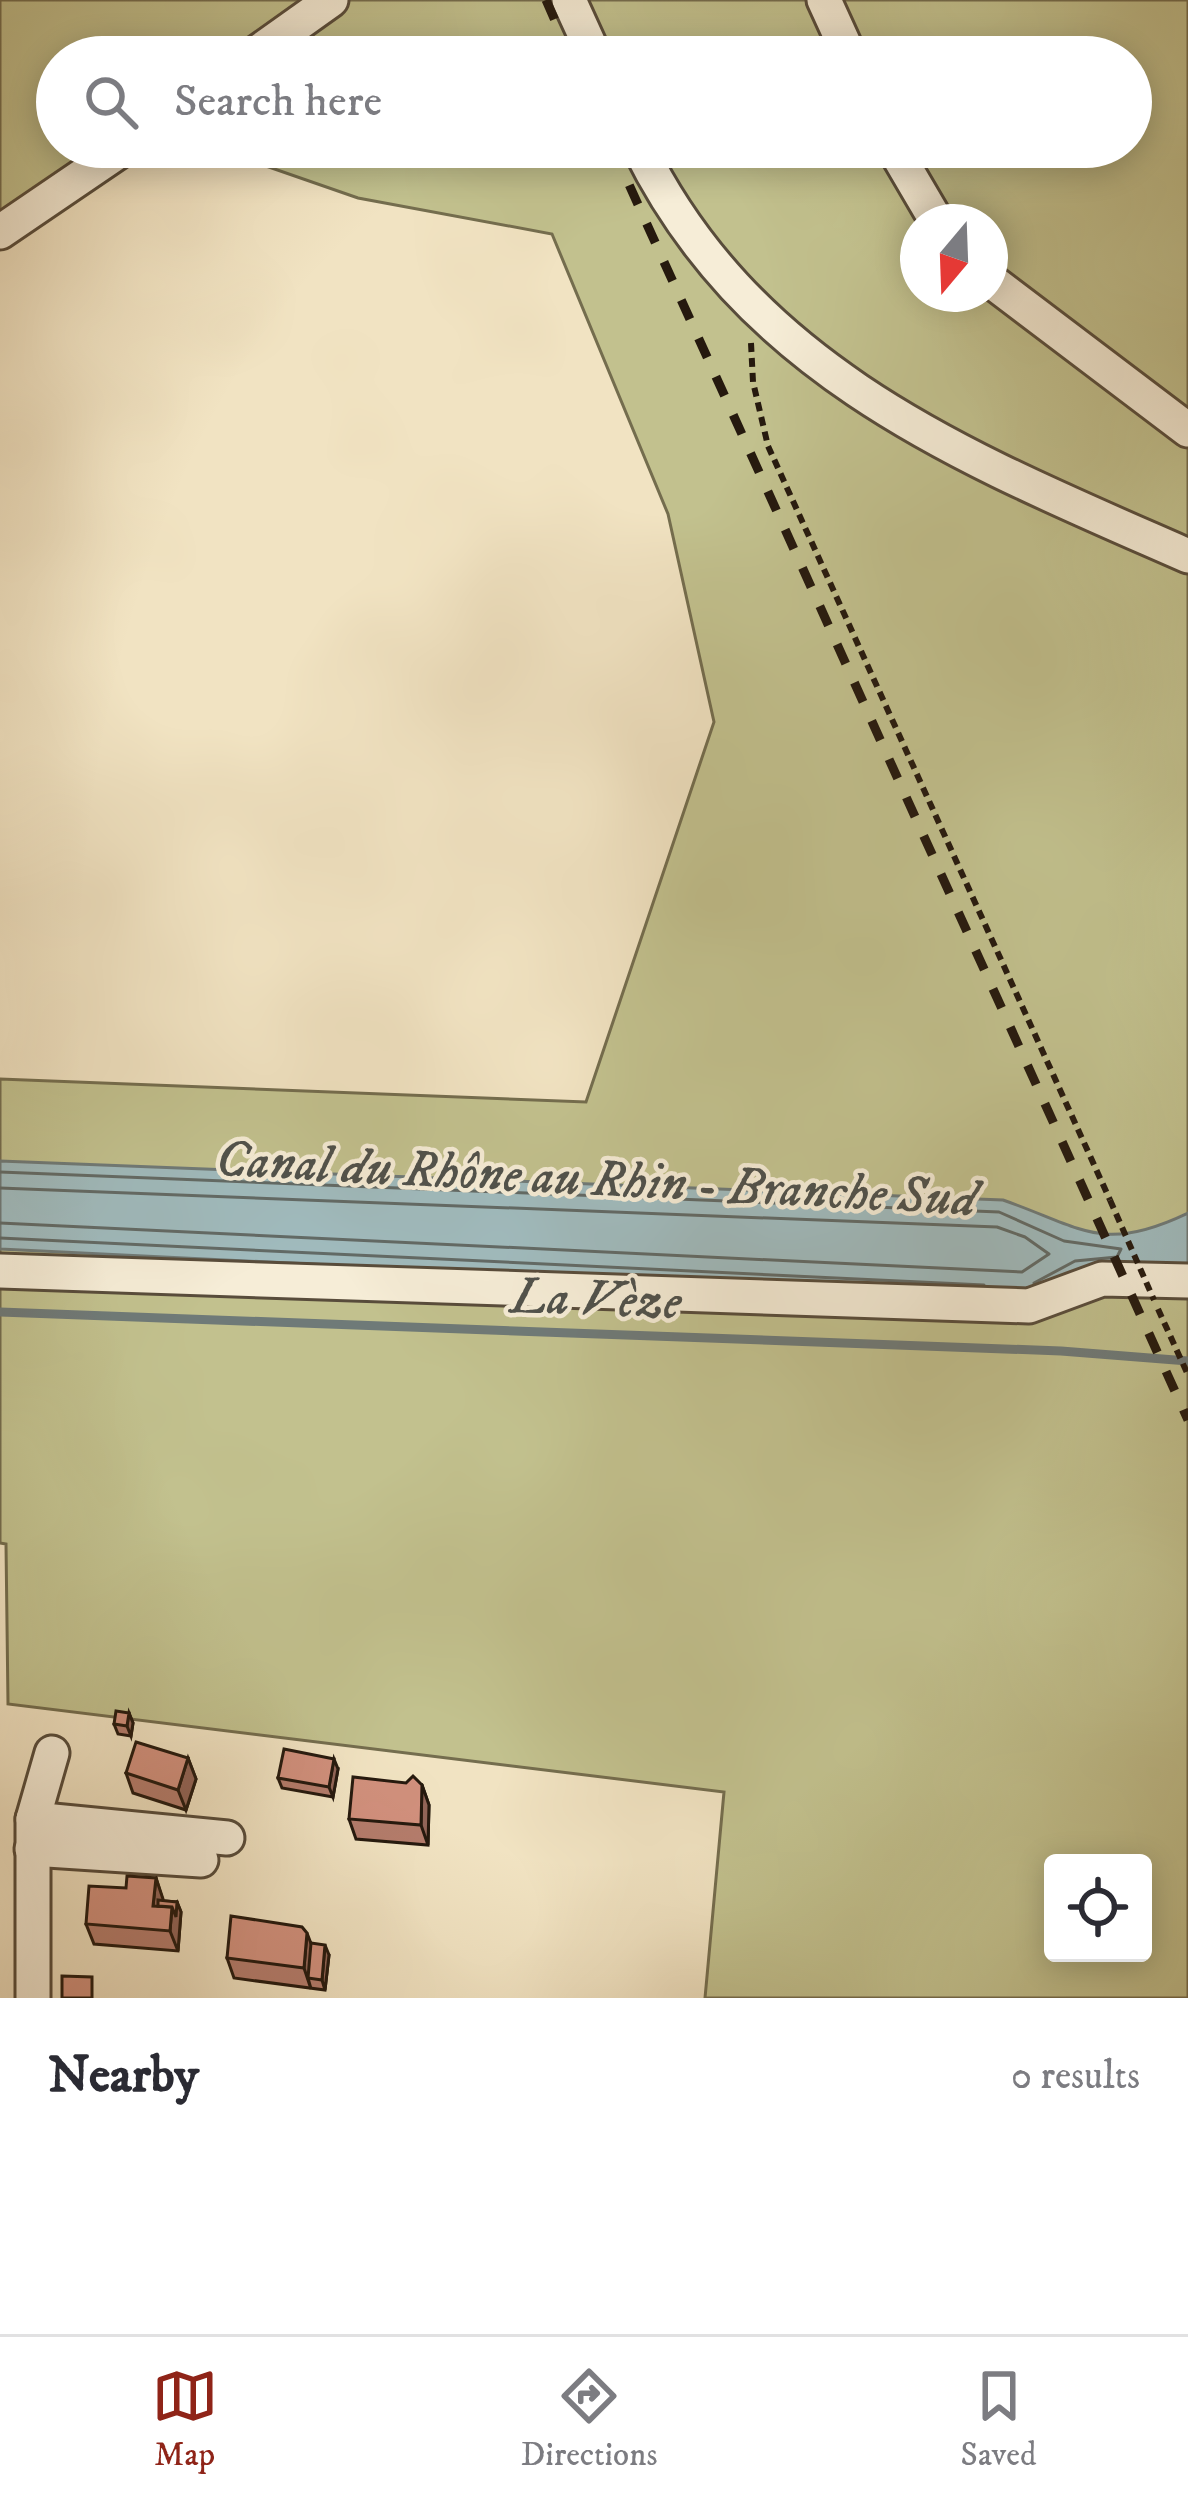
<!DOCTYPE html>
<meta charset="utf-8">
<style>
body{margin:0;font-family:"IM FELL DW Pica",serif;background:#f7f7f7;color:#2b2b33}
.controls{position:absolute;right:36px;bottom:36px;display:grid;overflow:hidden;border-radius:12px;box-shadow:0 6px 30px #0003}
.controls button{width:108px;height:108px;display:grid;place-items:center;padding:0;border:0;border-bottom:3px solid #e1e1e2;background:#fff;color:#2b2b33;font:60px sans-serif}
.compass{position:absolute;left:900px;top:204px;width:108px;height:108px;border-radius:50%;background:#fff;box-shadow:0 6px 30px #0003;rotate:199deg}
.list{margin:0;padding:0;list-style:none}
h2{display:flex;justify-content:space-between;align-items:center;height:156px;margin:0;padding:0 48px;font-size:51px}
h2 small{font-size:39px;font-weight:400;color:#7c7c81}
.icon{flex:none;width:66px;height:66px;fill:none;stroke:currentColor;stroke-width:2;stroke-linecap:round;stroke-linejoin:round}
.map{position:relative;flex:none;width:1188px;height:1998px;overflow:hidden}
.search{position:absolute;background:#fff;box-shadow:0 6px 30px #0003;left:36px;right:36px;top:36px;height:132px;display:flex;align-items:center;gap:30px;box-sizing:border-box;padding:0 42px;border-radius:66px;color:#7c7c81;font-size:45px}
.sheet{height:336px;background:#fff}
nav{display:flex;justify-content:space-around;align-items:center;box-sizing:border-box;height:168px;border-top:3px solid #e1e1e2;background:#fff;font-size:33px;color:#7c7c81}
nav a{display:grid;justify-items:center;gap:6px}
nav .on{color:#8f2418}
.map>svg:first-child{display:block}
.green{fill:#c2c18e;stroke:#746d4e;stroke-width:3;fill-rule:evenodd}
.water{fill:#a0bbbe;stroke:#6f7a78;stroke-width:3}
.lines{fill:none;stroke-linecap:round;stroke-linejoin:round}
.shore{stroke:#626a66;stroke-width:3}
.stream{stroke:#6f7a78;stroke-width:9}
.minor-casing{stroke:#584c3b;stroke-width:39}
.path{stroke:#25190e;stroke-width:6;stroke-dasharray:9 6;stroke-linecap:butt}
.minor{stroke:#f6edd7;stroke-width:33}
.rail{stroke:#25190e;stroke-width:9;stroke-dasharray:21 21;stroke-linecap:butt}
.path-bridge{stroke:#25190e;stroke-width:6;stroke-dasharray:9 6;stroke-linecap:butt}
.wall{fill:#b47c6c;stroke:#25190e;stroke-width:3}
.shaded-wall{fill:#926558;stroke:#25190e;stroke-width:3}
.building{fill:#d1907d;stroke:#25190e;stroke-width:3}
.labels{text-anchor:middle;stroke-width:9;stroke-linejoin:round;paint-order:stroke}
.water-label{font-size:51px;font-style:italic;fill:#50524c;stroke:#f6edd7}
</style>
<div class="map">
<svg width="1188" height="1998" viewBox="0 0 1188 1998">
<rect width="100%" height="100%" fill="#f1e3c2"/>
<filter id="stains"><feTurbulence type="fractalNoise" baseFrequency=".00167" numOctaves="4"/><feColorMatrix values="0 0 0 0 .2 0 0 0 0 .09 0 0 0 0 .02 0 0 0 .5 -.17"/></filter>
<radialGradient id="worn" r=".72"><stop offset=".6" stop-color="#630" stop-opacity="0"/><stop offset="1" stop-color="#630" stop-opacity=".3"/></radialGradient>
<path class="green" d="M 0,0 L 1188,0 L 1188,1998 L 705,1998 L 724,1792 L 8,1704 L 6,1544 L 0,1543 L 0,1079 L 586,1102 L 714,722 L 668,514 L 552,234 L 358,198 L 211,147 L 1131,147 L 1131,57 L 57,57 L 57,147 L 104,147 L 0,215 ZM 918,222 L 990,222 L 990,294 L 918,294 ZM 1053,1863 L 1143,1863 L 1143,1953 L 1053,1953 Z"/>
<path class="water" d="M 0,1161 L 1003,1200 C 1083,1228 1102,1254 1188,1213 L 1188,1272 L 1030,1299 L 0,1249 Z"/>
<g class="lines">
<g class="shore">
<path d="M 0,1172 L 999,1212 L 1064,1241 L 1121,1249 L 1117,1257 L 1075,1261 L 1034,1283"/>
<path d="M 0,1188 L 997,1227 L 1025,1237 L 1049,1254 L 1022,1272 L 0,1223"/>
<path d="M 0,1238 L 984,1285"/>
</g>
<path class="stream" d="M 0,1312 L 1061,1351 L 1188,1361"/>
<g class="minor-casing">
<g id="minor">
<path d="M 569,0 L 595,57"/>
<path d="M 824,0 L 850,57"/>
<path d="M 251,57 L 331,0"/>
<path d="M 639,147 C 751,375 970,460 1188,556"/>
<path d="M 893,147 L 937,222"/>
<path d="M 0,232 L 125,147"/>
<path d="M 990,280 L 1188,430"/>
<path d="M 0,1271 L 1029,1306 L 1102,1279 L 1188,1281"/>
<path d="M 33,1819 L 227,1838"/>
<path d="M 32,1849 L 201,1860"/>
<path d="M 33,1998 L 33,1819 L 52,1753"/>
</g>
</g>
<g class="path">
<path d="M 751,343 L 753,382 L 768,446 L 1110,1200"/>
<path d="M 1158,1309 L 1188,1375"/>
</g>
<use href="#minor" class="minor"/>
<g class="rail">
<path d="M 546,0 L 571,57"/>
<path d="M 612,147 L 1188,1420"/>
</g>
<path class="path-bridge" d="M 1110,1200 L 1154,1300"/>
</g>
<g class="wall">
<path d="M 129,1713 L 133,1723 L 131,1736 L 118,1734 L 114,1724 Z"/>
<path d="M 188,1758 L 196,1779 L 186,1810 L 133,1793 L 126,1773 Z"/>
<path d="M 338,1769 L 333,1797 L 282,1788 L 278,1778 Z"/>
<path d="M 422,1785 L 429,1805 L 428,1845 L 356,1839 L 349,1819 Z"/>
<path d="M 156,1878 L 163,1901 L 177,1902 L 181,1912 L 178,1951 L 94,1944 L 86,1924 Z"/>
<path d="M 311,1943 L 329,1955 L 325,1990 L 234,1978 L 227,1958 Z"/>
</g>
<g class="shaded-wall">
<path d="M 129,1713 L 133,1723 L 131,1736 L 127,1726 Z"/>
<path d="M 188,1758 L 196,1779 L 186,1810 L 178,1790 Z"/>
<path d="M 334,1759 L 338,1769 L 333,1797 L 329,1787 Z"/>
<path d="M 422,1785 L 429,1805 L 428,1845 L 421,1825 Z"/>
<path d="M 156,1878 L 163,1899 L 162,1916 L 153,1906 Z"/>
<path d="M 177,1902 L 181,1912 L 178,1951 L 170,1931 L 172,1907 Z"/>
<path d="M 307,1933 L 315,1954 L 308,1978 L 311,1989 L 304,1968 Z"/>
<path d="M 325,1945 L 329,1955 L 325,1990 L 322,1980 Z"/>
</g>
<g class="building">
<path d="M 116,1711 L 129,1713 L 127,1726 L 114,1724 Z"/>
<path d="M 136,1742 L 188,1758 L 178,1790 L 126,1773 Z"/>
<path d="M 284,1749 L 334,1759 L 329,1787 L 278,1778 Z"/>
<path d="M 413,1776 L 422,1785 L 421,1825 L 349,1819 L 353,1777 L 406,1783 Z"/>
<path d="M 127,1876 L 156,1878 L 153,1906 L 172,1907 L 170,1931 L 86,1924 L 89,1886 L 126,1888 Z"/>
<path d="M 158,1900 L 177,1902 L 176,1917 L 172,1907 L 158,1906 Z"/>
<path d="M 231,1916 L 302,1927 L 307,1933 L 304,1968 L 227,1958 Z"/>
<path d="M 311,1943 L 325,1945 L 322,1980 L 308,1978 Z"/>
<path d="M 62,1976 L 92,1977 L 92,1998 L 62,1998 Z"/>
</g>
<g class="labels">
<g class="water-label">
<text transform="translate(596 1177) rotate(3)" y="18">Canal du Rhône au Rhin - Branche Sud</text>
<text transform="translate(596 1297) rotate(2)" y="18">La Vèze</text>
</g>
</g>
<rect width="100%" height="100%" filter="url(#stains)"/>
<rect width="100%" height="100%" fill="url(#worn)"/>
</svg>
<div class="controls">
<button><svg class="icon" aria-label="locate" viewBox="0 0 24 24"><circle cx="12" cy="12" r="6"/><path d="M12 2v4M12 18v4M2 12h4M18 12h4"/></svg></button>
</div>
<svg class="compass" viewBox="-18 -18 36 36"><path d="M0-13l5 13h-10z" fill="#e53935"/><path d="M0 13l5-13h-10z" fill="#7c7c81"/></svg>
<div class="search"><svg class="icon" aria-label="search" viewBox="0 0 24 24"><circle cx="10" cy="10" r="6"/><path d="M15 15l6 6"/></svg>Search here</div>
</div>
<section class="sheet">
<h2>Nearby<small>0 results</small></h2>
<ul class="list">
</ul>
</section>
<nav>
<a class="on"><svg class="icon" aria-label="map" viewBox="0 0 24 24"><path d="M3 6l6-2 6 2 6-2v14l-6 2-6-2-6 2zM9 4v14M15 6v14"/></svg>Map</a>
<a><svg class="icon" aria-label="directions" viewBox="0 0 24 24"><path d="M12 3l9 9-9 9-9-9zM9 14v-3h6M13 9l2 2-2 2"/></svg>Directions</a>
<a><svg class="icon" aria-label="saved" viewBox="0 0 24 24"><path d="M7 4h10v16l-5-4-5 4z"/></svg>Saved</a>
</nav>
